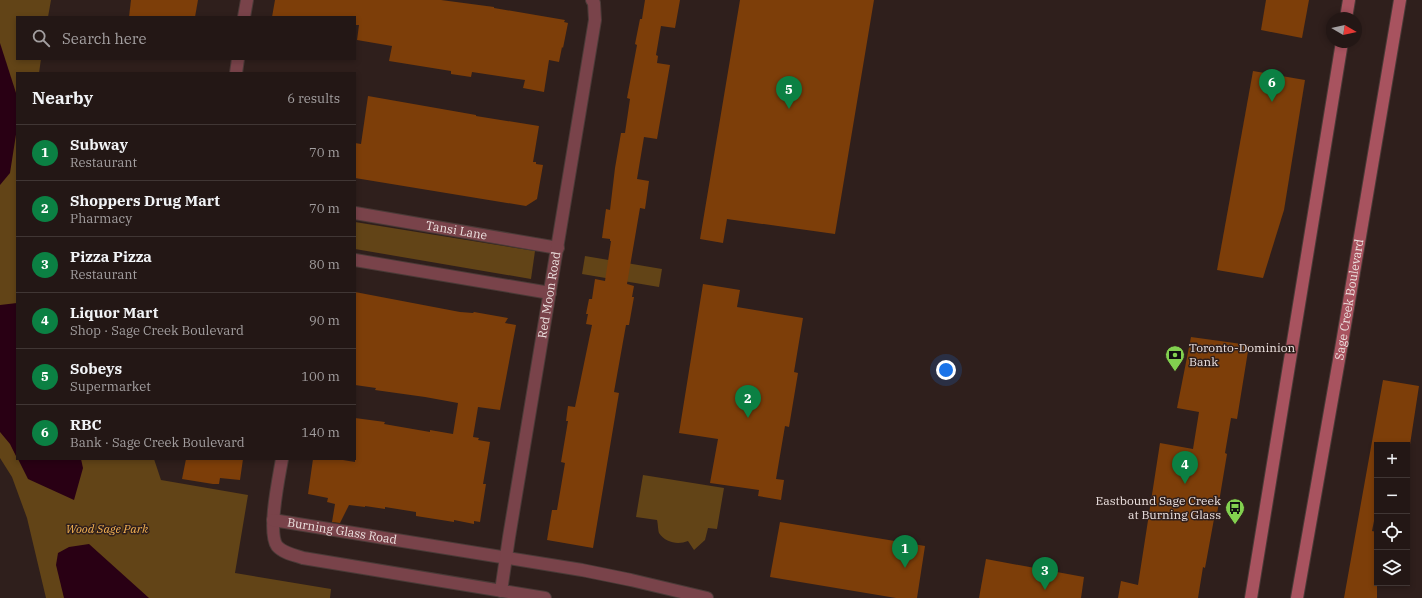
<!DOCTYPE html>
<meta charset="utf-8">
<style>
body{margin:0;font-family:"IBM Plex Serif",serif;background:#2f2422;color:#f1f3f6}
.controls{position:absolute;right:12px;bottom:12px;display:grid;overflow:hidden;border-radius:0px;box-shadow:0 2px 6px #0003}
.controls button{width:36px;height:36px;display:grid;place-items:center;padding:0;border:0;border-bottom:1px solid #403634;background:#231715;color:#f1f3f6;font:20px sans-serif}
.compass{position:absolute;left:1326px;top:12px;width:36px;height:36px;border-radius:50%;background:#231715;box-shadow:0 2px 6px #0003;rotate:99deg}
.you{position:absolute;left:946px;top:370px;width:14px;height:14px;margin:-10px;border:3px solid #fff;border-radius:50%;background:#1a73e8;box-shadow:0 0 0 6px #1a73e833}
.badge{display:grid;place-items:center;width:26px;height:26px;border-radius:50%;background:#0b8043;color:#fff;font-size:13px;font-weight:700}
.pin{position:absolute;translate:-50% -33px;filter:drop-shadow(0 1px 2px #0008)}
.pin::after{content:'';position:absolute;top:21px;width:14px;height:12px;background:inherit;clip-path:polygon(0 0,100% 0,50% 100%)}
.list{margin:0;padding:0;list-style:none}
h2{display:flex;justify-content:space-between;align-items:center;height:52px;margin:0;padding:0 16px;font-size:17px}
h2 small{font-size:13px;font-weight:400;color:#a39fa0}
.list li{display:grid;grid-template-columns:26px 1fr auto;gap:12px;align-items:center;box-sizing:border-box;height:56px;padding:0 16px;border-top:1px solid #403634}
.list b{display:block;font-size:15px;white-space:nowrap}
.list p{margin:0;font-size:13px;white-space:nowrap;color:#a39fa0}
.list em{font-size:13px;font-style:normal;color:#a39fa0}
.icon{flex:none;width:22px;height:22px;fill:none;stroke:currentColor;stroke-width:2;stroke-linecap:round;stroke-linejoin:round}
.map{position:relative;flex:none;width:1422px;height:598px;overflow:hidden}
.search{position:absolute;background:#231715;box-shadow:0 2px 6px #0003;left:16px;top:16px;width:340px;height:44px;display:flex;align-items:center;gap:10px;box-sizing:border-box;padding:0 14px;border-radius:0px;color:#a39fa0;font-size:15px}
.panel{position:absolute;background:#231715;box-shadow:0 2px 6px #0003;left:16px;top:72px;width:340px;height:388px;border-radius:0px}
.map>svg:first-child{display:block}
.green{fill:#624417}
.water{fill:#290014}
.building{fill:#7d3e09}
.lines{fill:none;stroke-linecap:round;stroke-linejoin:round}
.street-casing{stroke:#4a3a37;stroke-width:14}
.secondary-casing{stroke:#4a3a37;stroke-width:14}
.street{stroke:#79434a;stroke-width:12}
.secondary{stroke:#a8535f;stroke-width:12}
.labels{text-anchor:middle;stroke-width:3;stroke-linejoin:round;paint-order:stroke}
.street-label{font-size:12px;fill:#ede2e0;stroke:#2f1f1c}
.poi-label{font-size:12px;fill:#ede2e0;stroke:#2f1f1c;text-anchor:start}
.park-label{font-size:12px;font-style:italic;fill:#f4b252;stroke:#2f1f1c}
</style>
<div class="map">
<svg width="1422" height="598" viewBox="0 0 1422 598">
<rect width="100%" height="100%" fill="#2f1f1c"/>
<g class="green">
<path d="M 0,0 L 51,0 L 48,17 L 17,17 L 17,59 L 41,59 L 39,73 L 17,73 L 17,459 L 154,459 L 161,480 L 248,495 L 235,573 L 331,589 L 330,598 L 46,598 L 27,518 L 12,477 L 0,458 Z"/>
<path d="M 355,222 L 535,251 L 531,279 L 355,249 Z"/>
<path d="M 585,256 L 662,269 L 659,287 L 582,274 Z"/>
<path d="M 643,475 L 724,488 L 717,529 L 708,528 L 705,540 L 694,550 L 688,541 C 678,545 666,543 659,533 C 658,530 658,524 657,520 L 636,517 Z"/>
</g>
<g class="water">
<path d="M 0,43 L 17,96 L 17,128 L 10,173 L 0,185 Z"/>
<path d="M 17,303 L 17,458 L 10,444 L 0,432 L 0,305 Z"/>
<path d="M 18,459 L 81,459 L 83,468 L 74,500 L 28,479 Z"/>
<path d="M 89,544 L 149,598 L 64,598 L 56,565 L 58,553 L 69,547 Z"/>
</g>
<g class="building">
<path d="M 131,0 L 198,0 L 195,17 L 129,17 Z"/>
<path d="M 275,0 L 441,0 L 494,7 L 494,8 L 565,20 L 564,22 L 568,23 L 563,48 L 562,47 L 559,62 L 549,60 L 544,92 L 523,88 L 525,80 L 472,72 L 471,77 L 451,74 L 451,71 L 389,61 L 392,46 L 357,40 L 359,25 L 355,25 L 355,17 L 272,17 Z"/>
<path d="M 645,0 L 680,0 L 675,28 L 661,26 L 656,55 L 658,56 L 657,63 L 670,65 L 657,139 L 644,137 L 637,179 L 649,181 L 645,209 L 640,208 L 627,284 L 634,286 L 632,297 L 634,297 L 629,325 L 626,325 L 614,392 L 619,393 L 593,548 L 547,540 L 552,510 L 557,510 L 565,463 L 561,462 L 568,421 L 566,421 L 568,406 L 575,407 L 592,325 L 586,324 L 588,314 L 586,314 L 589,299 L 592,299 L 595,279 L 605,281 L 611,241 L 610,241 L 610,239 L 602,238 L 606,209 L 610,210 L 615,168 L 621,133 L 625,133 L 630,99 L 627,98 L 637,45 L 635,44 L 640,19 L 642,19 Z"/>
<path d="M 740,0 L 874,0 L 835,234 L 727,219 L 723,243 L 700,239 Z"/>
<path d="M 1266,0 L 1309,0 L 1302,38 L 1261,30 Z"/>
<path d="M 1253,71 L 1305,80 L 1284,210 L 1263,278 L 1217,270 Z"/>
<path d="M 368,96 L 476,115 L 476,116 L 539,126 L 533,162 L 536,162 L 536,164 L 543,165 L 537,199 L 526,206 L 355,178 L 355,143 L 361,144 Z"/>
<path d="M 703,284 L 740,290 L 737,307 L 803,318 L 794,372 L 798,373 L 789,427 L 785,426 L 776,479 L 784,480 L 781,500 L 758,496 L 759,490 L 710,483 L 718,439 L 679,433 Z"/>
<path d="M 355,292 L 460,312 L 473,313 L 474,312 L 508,318 L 505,323 L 516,325 L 500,410 L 478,407 L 473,437 L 479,438 L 478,440 L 490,442 L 483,484 L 486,484 L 480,522 L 474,521 L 474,524 L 454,520 L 454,522 L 416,516 L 416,512 L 385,507 L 385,509 L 365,506 L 365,507 L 349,505 L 340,523 L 332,522 L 335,504 L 327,502 L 328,498 L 308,494 L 313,459 L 337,459 L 355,462 L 355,418 L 385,422 L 384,424 L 430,432 L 430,430 L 453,434 L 458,403 L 425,397 L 375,390 L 376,388 L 355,385 Z"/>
<path d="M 1191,337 L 1249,345 L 1237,419 L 1231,418 L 1225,453 L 1227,454 L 1216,520 L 1214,519 L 1205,568 L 1203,567 L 1198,598 L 1118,598 L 1121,581 L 1138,585 L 1160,443 L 1193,449 L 1199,412 L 1177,408 Z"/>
<path d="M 1383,380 L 1419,386 L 1407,464 L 1407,445 L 1377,445 L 1377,506 L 1372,531 L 1377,532 L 1377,598 L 1344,598 Z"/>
<path d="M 186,459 L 243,459 L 240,480 L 220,478 L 219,484 L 213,484 L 182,479 Z"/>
<path d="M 780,522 L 925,546 L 917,598 L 896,598 L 770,577 Z"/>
<path d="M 986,559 L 1084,577 L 1081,598 L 979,598 Z"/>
</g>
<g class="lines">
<g class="street-casing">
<g id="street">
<path d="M 244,17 L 247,0"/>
<path d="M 236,73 L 238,59"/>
<path id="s1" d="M 355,213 L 558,248"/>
<path d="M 355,260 L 550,293"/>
<path d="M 282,459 C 279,477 267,532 277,546 C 283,553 294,555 303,558 L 545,598"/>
<path id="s2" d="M 273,520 L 582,570 L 631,580 L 707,598"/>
<path id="s3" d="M 501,591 L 509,537 L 595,20 L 594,3 L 592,0"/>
</g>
</g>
<g class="secondary-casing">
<g id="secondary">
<path d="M 1346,18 L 1349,0"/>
<path d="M 1251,598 L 1342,42"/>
<path id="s4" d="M 1297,598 L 1342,343 L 1400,0"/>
</g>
</g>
<use href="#street" class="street"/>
<use href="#secondary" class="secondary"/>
</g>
<defs>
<g id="bank-pin" transform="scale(1)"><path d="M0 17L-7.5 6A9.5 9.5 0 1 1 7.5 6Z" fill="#82d04f" stroke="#2f1f1c"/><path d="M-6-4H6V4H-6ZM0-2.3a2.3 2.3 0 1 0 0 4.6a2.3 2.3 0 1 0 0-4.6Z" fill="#111"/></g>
<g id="bus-pin" transform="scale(1)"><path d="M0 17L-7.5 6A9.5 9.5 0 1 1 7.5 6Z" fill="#82d04f" stroke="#2f1f1c"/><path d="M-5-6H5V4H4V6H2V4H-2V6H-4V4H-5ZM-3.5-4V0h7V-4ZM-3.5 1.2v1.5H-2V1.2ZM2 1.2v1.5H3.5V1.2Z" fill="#111"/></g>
</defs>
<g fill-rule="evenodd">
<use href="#bank-pin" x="1175" y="355"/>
<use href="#bus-pin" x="1235" y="508"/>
</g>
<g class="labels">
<g class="street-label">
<text dy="4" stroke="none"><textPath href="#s1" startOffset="103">Tansi Lane</textPath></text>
<text dy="4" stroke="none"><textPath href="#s3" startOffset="300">Red Moon Road</textPath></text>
<text dy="4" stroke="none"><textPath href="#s4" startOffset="303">Sage Creek Boulevard</textPath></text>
<text dy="4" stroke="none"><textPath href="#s2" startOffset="70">Burning Glass Road</textPath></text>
</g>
<g class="poi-label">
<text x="1189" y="352">Toronto-Dominion<tspan x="1189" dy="14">Bank</tspan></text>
<text x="1221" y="505" text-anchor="end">Eastbound Sage Creek<tspan x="1221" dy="14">at Burning Glass</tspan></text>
</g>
<g class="park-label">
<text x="107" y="533">Wood Sage Park</text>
</g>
</g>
</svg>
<div class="controls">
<button>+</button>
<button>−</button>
<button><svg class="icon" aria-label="locate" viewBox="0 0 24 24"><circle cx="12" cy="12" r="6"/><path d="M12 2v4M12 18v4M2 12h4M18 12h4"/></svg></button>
<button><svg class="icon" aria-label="layers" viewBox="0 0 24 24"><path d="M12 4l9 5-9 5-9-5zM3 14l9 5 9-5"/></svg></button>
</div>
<svg class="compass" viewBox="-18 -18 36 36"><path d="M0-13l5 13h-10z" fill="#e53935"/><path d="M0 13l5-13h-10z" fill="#a39fa0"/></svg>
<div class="you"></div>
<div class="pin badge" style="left:905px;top:568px">1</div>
<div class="pin badge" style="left:748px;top:418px">2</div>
<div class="pin badge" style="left:1045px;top:590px">3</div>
<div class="pin badge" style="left:1185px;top:484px">4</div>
<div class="pin badge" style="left:789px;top:109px">5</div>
<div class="pin badge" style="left:1272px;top:102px">6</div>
<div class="search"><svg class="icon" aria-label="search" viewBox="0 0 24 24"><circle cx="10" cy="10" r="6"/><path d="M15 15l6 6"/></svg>Search here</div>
<section class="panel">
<h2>Nearby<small>6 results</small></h2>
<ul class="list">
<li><span class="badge">1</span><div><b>Subway</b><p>Restaurant</p></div><em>70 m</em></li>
<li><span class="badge">2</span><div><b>Shoppers Drug Mart</b><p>Pharmacy</p></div><em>70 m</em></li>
<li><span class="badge">3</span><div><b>Pizza Pizza</b><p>Restaurant</p></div><em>80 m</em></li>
<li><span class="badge">4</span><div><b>Liquor Mart</b><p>Shop · Sage Creek Boulevard</p></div><em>90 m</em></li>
<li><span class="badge">5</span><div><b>Sobeys</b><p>Supermarket</p></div><em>100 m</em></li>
<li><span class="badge">6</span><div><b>RBC</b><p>Bank · Sage Creek Boulevard</p></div><em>140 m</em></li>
</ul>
</section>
</div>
